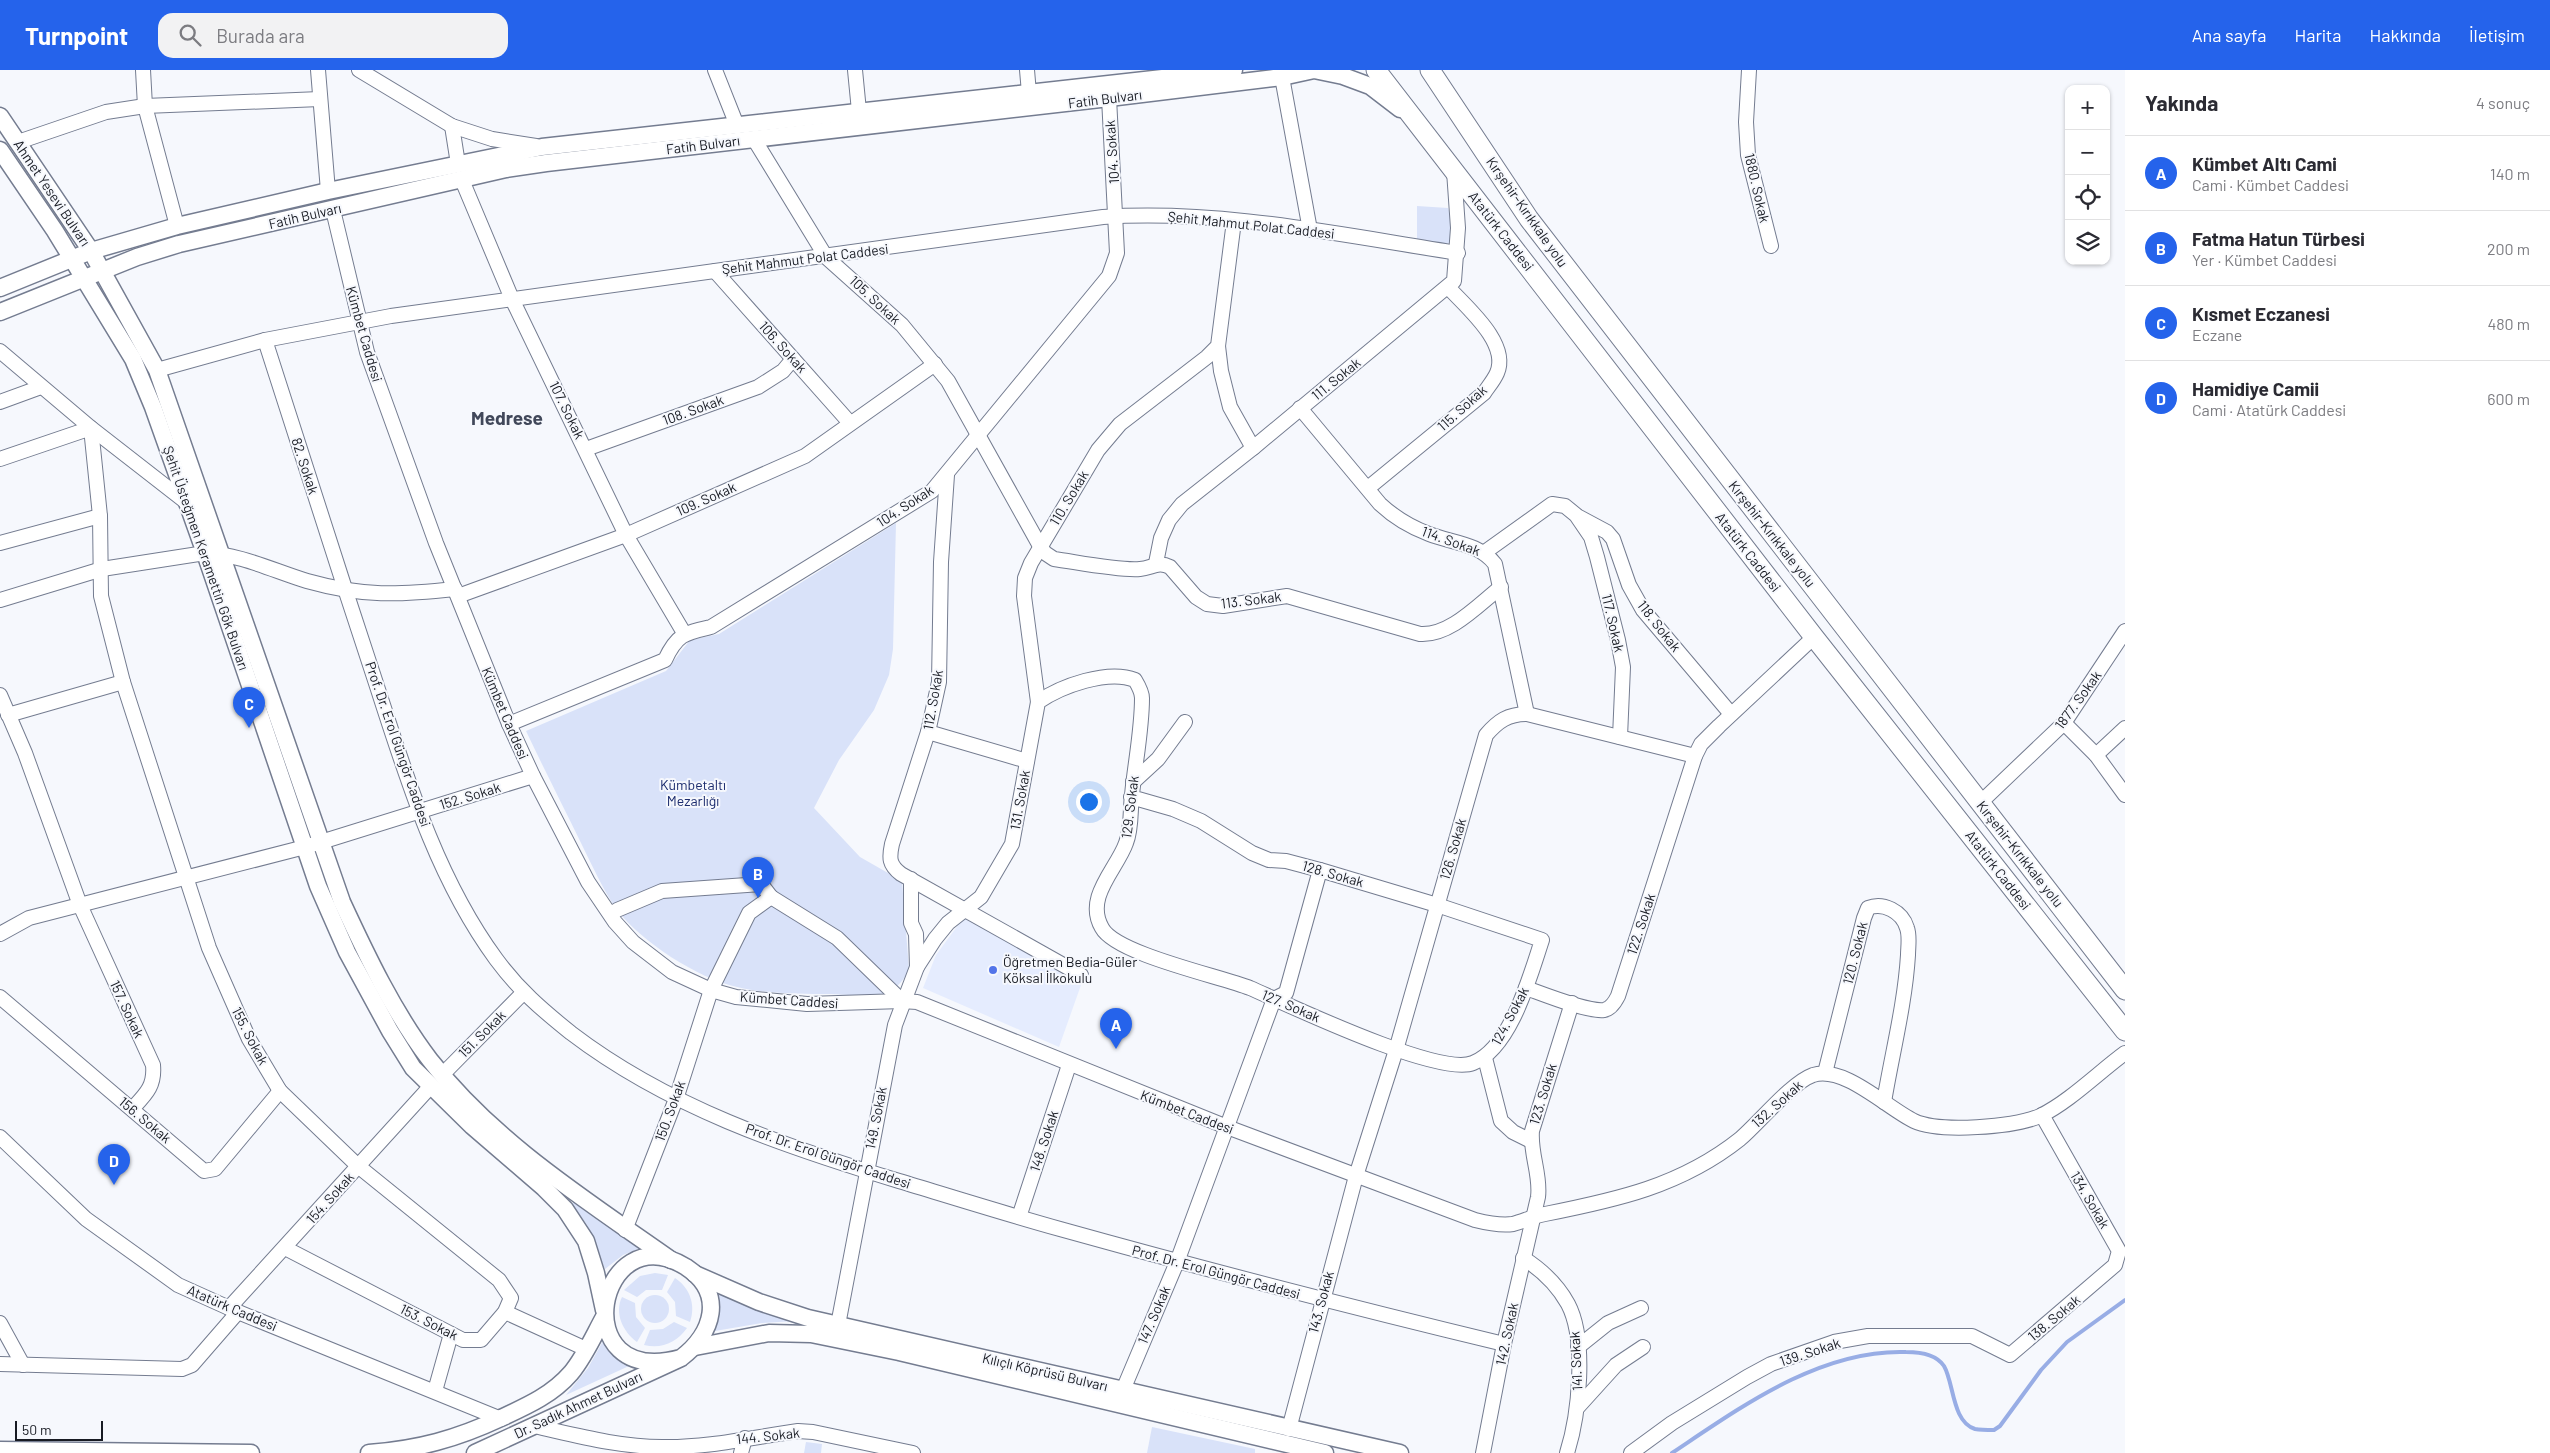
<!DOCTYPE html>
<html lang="tr">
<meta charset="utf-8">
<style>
body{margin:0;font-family:Barlow,sans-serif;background:#f2f2f3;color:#2b2b33}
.controls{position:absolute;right:15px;top:15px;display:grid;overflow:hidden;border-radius:10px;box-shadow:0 1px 4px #0004}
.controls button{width:45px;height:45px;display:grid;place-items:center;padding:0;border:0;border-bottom:1px solid #e1e1e2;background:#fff;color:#2b2b33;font:25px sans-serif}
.scale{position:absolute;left:15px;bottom:12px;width:88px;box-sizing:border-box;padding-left:5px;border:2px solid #181b23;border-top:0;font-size:14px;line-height:18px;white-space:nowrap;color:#181b23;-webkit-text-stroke:4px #f6f8fd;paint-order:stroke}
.you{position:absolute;left:1088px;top:731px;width:18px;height:18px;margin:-12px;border:4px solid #fff;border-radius:50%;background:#1a73e8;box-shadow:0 0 0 8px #1a73e833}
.badge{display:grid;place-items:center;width:32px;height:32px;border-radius:50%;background:#2563eb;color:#fff;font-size:16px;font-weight:700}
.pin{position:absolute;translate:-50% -41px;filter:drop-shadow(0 1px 2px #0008)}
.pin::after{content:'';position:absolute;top:26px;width:18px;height:15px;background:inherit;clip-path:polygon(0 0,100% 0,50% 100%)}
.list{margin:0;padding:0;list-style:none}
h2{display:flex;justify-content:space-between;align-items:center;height:65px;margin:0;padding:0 20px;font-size:21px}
h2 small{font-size:16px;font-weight:400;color:#7c7c81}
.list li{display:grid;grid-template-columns:32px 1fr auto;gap:15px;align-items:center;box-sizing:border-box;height:75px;padding:0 20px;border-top:1px solid #e1e1e2}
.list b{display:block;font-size:19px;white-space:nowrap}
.list p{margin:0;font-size:16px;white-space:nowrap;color:#7c7c81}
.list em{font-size:16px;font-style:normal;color:#7c7c81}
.icon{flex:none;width:28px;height:28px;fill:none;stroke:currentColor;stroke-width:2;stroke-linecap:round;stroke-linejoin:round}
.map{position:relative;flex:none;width:2125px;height:1383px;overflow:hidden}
header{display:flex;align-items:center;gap:30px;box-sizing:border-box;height:70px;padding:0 25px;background:#2563eb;color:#fff}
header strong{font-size:24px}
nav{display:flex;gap:28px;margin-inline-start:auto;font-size:18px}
.search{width:350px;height:45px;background:#f2f2f3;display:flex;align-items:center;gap:12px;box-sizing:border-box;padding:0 18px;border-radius:15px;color:#7c7c81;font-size:19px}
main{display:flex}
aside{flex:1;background:#fff}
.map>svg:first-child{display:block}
.built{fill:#e5ecfe}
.green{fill:#d9e2f9}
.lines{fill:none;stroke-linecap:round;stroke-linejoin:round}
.stream{stroke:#98ade5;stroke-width:4}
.minor-casing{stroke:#747c90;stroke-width:16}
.major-casing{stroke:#747c90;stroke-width:19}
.highway-casing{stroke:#747c90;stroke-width:21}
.minor{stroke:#fff;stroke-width:14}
.major{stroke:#fff;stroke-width:16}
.highway{stroke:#fff;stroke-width:19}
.poi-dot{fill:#5374e9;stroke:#f6f8fd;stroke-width:2}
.labels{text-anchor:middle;stroke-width:4;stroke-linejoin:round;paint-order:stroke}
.street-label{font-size:14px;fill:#181b23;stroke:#f6f8fd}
.park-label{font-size:14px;fill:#1b2b6d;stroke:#f6f8fd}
.poi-label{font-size:14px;fill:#181b23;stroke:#f6f8fd;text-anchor:start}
.district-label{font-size:19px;font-weight:bold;fill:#41485a;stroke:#f6f8fd}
</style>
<header>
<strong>Turnpoint</strong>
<div class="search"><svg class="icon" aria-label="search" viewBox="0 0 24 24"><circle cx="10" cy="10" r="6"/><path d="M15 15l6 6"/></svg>Burada ara</div>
<nav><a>Ana sayfa</a><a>Harita</a><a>Hakkında</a><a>İletişim</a></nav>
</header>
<main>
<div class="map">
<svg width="2125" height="1383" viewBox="0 0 2125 1383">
<rect width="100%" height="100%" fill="#f6f8fd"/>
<path class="built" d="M 964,847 L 1081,915 L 1059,977 L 923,918 L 936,885 Z"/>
<g class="green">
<path d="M 1417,136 L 1448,138 L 1452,149 L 1451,173 L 1443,174 L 1417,171 Z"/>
<path d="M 896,453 L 893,579 L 889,605 L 874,640 L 839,690 L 814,738 L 860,787 L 902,811 L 909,899 C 894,934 863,925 831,924 C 799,924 767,924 737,917 C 697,908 642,872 617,840 C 603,820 592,795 581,773 C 563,736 544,699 526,661 L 666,601 L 690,570 L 719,564 Z"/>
<path d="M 575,1131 L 641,1178 L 623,1185 L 605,1199 L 587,1155 L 572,1134 Z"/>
<path d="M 655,1203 L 668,1205 L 662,1220 L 646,1220 L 637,1227 L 624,1220 L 640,1206 Z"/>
<path d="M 675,1208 C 690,1218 696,1235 690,1252 L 676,1246 L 675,1232 L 667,1222 Z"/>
<path d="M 717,1222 L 795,1251 L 762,1253 L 715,1261 L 718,1247 Z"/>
<circle cx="655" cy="1239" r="14"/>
<path d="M 622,1227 L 635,1233 L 636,1247 L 645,1258 L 637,1272 C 623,1262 614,1243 622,1227 Z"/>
<path d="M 674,1252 L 687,1258 C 676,1273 662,1279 644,1275 L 650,1260 L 663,1259 Z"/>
<path d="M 603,1271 L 615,1284 L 629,1296 L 566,1325 L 588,1298 Z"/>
<path d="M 1152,1357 L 1255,1379 L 1255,1383 L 1147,1383 Z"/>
<path d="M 806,1372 L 822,1374 L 821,1383 L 804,1383 Z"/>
</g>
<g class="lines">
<path class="stream" d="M 1672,1383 C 1741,1337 1820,1279 1906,1282 C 1919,1282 1936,1284 1944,1296 C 1954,1313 1952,1352 1975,1359 C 1981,1360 1988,1360 1994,1360 L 2000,1356 L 2041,1300 L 2067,1272 L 2125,1230"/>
<g class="minor-casing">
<g id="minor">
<path d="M 143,0 L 145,36 L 177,156"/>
<path d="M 318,0 L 328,121"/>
<path d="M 359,0 L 452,56 L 492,69 L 536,76"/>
<path d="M 715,0 L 736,53"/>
<path d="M 855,0 L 859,41"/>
<path d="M 1027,0 L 1029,23"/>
<path d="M 1749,0 L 1746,52 L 1748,85 L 1771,176"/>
<path d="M 1282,7 L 1310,160"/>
<path d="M 452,56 L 458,94"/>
<path d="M 754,69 L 826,187 L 902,255 L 948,311 L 1040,476 L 1045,483 L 1054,489 C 1076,492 1120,501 1140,499 C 1152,498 1158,491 1170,497 L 1196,527 L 1207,534 L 1223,536 L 1287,526 L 1420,564 C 1450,566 1478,535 1501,517"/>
<path d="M 18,72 L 106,42 L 145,36 L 320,29"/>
<path d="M 462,110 L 512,229 L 626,465 L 684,563"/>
<path d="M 333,140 L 367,282 L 436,473 L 509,654 L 533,706 L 588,812 L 615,852 L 633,872 L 672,902 L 711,920 L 736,927 L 807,934 L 902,931 L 917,932 L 1227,1057 L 1475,1150 C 1487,1153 1501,1156 1513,1154 C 1524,1151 1534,1146 1545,1144 C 1616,1130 1681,1116 1740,1069 C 1760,1052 1791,1013 1813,1005 C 1844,995 1887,1038 1914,1051 C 1940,1063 2014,1057 2040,1046 C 2069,1032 2099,1002 2125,983"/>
<path d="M 715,201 L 850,353"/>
<path d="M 265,270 C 300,380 335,489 371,598 C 404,698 433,803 496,889 C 519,920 541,939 571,963 C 668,1037 783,1076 899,1111 C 952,1127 1006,1144 1060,1159 C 1207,1200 1355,1238 1504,1274"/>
<path d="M 1218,276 L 1221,301 L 1230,337 L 1253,378"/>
<path d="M 0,281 L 91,358 L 186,432"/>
<path d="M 157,300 L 265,270 L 391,246 L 1103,147 C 1221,139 1341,165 1458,183"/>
<path d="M 0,332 L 41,317"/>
<path d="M 1300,338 L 1380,434 C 1395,448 1410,457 1429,464 C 1452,473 1479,473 1495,494 L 1527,644"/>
<path d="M 586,379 L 758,317 L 783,301 L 793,289"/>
<path d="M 0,389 L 91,358 L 100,446 L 101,526 L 123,612 L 209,878 L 249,969 L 280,1021 L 358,1096 L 499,1210 L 511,1228 L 505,1242 L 481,1270 L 463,1270 L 285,1178"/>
<path d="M 947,405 L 941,492 L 939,612 L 928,662 L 892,774 C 889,788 889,795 901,804 L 1081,905"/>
<path d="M 1368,418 L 1484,323 C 1488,317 1494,310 1497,303 C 1510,273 1466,237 1448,217"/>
<path d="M 1579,447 L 1607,462 L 1613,469 L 1629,515 L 1643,540 L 1731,644"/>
<path d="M 0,473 L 100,446"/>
<path d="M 1485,482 L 1552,434 L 1565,436 L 1576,445 L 1591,467 L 1597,487 L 1618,570 L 1623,597 L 1620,667"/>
<path d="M 1156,493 L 1161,468 L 1169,450 L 1182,434 L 1253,378 L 1454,211 L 1458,158 L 1454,101"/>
<path d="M 458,526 L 626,465 L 805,386 L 935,294"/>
<path d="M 0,530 L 102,499 L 205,483 C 240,484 274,501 307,511 C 364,527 398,525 455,519"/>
<path d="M 0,625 L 25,683 L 80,835 L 153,995 C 155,1016 146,1024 132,1039"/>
<path d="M 1038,632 L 1024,526 L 1025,508 L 1031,493 L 1098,380 L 1120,354 L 1207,287 L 1218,276 L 1234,151"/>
<path d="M 8,645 L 123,612"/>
<path d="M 2064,653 L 2096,685 L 2125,725"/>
<path d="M 509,654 L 665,590 C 677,564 685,563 711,557 L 932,421 L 1109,206 L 1117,183 L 1109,28"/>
<path d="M 928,662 L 1027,691"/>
<path d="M 2096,685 L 2125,658"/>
<path d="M 1133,712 L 1158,689 L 1185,652"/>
<path d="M 1980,733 L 2064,653 L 2125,561"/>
<path d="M 771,827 L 837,868 L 902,931"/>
<path d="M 617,840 L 662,821 L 761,814 L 771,827 L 749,843 L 711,920 L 676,1029 L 625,1160"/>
<path d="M 0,864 L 29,848 L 305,777 L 533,706"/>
<path d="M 917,897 L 935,869 L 948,853 L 981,827 L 1012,774 L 1038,632 C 1061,616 1108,599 1135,610 C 1138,615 1142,622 1142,628 C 1142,660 1135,693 1132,725 C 1130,740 1132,758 1126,773 C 1117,799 1084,827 1102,858 C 1116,884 1219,906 1250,918 C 1289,935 1439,1007 1473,993 C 1511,978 1530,906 1542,870 L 1437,835 L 1320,800 L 1286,791 L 1269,790 L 1252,783 L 1201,751 L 1173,739 L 1131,727"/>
<path d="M 1526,918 C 1543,924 1587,942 1604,940 C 1610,939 1615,932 1618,926 L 1695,686 L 1701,674 L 1719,656 L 1814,567"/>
<path d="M 0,927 L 204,1101 L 215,1099 L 280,1021"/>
<path d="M 1485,988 L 1501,1051 L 1513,1062 L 1531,1071"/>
<path d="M 1825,1003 L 1864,848 L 1868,838 C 1883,832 1902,841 1907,858 C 1910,866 1908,877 1908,885 C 1905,934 1892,984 1884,1032"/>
<path d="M 442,1005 L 523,923"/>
<path d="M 0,1067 L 86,1149 L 178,1215 L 238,1242 L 501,1349"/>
<path d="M 1019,1147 L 1069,995"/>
<path d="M 1523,1188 C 1542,1200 1557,1214 1568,1234 C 1587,1270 1579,1345 1567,1383"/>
<path d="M 229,1238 L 430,1017"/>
<path d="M 505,1242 L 586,1279"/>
<path d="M 0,1253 L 23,1295"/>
<path d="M 838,1255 L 895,955 L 917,897 L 916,864 L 911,853 L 911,809"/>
<path d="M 1578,1277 L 1608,1253 L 1641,1238"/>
<path d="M 0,1294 L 182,1299 L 192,1295 L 238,1242"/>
<path d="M 1123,1320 L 1177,1192 L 1274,929 L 1286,923 L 1320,800"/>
<path d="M 435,1321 L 451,1264"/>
<path d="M 1578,1337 L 1616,1295 L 1643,1277"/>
<path d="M 534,1356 C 575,1365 619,1377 662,1377 C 707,1378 754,1367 798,1361 L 813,1362 L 913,1383"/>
<path d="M 1289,1359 L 1356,1106 L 1396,980 L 1486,665 C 1498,651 1508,644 1527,644 L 1695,686"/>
<path d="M 741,1383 L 745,1368"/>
<path d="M 1483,1383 L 1504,1274 L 1538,1127 C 1541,1105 1530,1084 1532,1061 L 1572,933"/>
<path d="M 1631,1383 L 1672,1353 L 1747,1307 L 1771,1294 L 1834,1272 L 1868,1266 L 1972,1266 L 2010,1285 L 2115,1195 L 2119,1181 L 2042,1045"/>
</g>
</g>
<g class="major-casing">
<g id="major">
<path d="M 0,46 L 91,181 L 157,300 L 342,832 C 367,886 394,943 430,990 C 495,1073 586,1130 671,1190"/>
<path d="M 0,80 L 55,161 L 133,289 L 153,337 L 205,483 L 318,816 L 347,882 L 390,961 L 413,998 L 472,1056 L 544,1118 L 565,1139 L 586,1171 L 596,1203 L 604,1240"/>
<path d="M 0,218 L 91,181 L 177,156 L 328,121 L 542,77 L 1234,0"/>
<path d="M 0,242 L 137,187 L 179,174 L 506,99 L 546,93 L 1109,28 L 1282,7 L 1314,0 L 1343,6 L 1370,16 L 1400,39"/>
<path d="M 695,1204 L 759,1232 L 808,1248 L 1400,1383"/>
<path d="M 695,1277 L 769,1263 L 811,1264 L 899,1282 L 1325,1383"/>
<path d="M 0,1380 L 251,1383"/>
<path d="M 369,1383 C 419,1379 456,1369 501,1348 C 527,1336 552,1325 571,1303 C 585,1286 594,1265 604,1247"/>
<path d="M 475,1383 L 681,1288 C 713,1264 726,1223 686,1197 C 597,1142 563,1320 681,1288"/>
</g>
</g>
<g class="highway-casing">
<g id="highway">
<path d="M 1376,0 L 1814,567 L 2125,961"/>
<path d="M 1430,0 L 1529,149 L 2125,920"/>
</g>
</g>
<use href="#minor" class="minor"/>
<use href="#major" class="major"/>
<use href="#highway" class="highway"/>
</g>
<circle class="poi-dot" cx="993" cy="900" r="5"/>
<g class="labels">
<g class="street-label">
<text transform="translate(1105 29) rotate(-7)" y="5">Fatih Bulvarı</text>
<text transform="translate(703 75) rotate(-7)" y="5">Fatih Bulvarı</text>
<text transform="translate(1112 82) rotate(-94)" y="5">104. Sokak</text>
<text transform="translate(1757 118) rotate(77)" y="5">1880. Sokak</text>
<text transform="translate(52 123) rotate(56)" y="5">Ahmet Yesevi Bulvarı</text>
<text transform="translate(1527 142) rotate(55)" y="5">Kırşehir-Kırıkkale yolu</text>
<text transform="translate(305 146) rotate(-13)" y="5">Fatih Bulvarı</text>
<text transform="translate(1251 155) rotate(6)" y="5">Şehit Mahmut Polat Caddesi</text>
<text transform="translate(1501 161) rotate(52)" y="5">Atatürk Caddesi</text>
<text transform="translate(805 189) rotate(-7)" y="5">Şehit Mahmut Polat Caddesi</text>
<text transform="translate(875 230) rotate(43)" y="5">105. Sokak</text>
<text transform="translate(364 264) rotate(74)" y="5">Kümbet Caddesi</text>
<text transform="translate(783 277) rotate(48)" y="5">106. Sokak</text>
<text transform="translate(1336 309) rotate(-39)" y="5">111. Sokak</text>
<text transform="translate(1462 338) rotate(-42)" y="5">115. Sokak</text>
<text transform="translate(567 340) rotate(64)" y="5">107. Sokak</text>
<text transform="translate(693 340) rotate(-20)" y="5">108. Sokak</text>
<text transform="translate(305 396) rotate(72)" y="5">82. Sokak</text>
<text transform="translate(1069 428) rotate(-59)" y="5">110. Sokak</text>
<text transform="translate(706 429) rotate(-24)" y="5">109. Sokak</text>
<text transform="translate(905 436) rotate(-33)" y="5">104. Sokak</text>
<text transform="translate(1772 464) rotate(52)" y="5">Kırşehir-Kırıkkale yolu</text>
<text transform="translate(1451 471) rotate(20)" y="5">114. Sokak</text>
<text transform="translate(1748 482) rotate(52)" y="5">Atatürk Caddesi</text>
<text transform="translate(206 488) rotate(71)" y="5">Şehit Üsteğmen Keramettin Gök Bulvarı</text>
<text transform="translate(1251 530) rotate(-7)" y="5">113. Sokak</text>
<text transform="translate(1613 553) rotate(77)" y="5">117. Sokak</text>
<text transform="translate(1659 556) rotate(52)" y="5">118. Sokak</text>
<text transform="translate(933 630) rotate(-80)" y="5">112. Sokak</text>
<text transform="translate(2078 630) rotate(-54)" y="5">1877. Sokak</text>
<text transform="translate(505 643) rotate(67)" y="5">Kümbet Caddesi</text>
<text transform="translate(398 674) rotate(71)" y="5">Prof. Dr. Erol Güngör Caddesi</text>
<text transform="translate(470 726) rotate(-17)" y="5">152. Sokak</text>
<text transform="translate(1020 730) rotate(-80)" y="5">131. Sokak</text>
<text transform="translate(1130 737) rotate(-83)" y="5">129. Sokak</text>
<text transform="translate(1453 779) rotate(-74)" y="5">126. Sokak</text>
<text transform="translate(2020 784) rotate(52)" y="5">Kırşehir-Kırıkkale yolu</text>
<text transform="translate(1998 800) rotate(52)" y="5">Atatürk Caddesi</text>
<text transform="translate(1333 804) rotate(16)" y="5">128. Sokak</text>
<text transform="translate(1641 854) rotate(-72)" y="5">122. Sokak</text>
<text transform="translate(1855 883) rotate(-76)" y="5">120. Sokak</text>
<text transform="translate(789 930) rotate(4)" y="5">Kümbet Caddesi</text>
<text transform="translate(1291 936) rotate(23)" y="5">127. Sokak</text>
<text transform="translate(127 939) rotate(65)" y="5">157. Sokak</text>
<text transform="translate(1510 946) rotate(-62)" y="5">124. Sokak</text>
<text transform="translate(482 964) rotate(-45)" y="5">151. Sokak</text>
<text transform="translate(250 966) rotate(63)" y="5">155. Sokak</text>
<text transform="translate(1543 1024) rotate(-73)" y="5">123. Sokak</text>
<text transform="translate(1777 1034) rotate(-42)" y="5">132. Sokak</text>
<text transform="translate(670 1041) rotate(-70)" y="5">150. Sokak</text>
<text transform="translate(1187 1042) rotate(21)" y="5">Kümbet Caddesi</text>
<text transform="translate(876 1048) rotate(-79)" y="5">149. Sokak</text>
<text transform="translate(145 1050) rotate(40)" y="5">156. Sokak</text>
<text transform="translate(1044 1071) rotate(-72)" y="5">148. Sokak</text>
<text transform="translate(828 1086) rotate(19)" y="5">Prof. Dr. Erol Güngör Caddesi</text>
<text transform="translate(330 1128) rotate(-48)" y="5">154. Sokak</text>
<text transform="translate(2090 1130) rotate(60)" y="5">134. Sokak</text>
<text transform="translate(1216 1202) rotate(15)" y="5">Prof. Dr. Erol Güngör Caddesi</text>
<text transform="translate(1321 1232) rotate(-75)" y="5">143. Sokak</text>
<text transform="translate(232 1238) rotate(23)" y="5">Atatürk Caddesi</text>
<text transform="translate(1154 1245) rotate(-67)" y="5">147. Sokak</text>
<text transform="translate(2054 1248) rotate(-40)" y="5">138. Sokak</text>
<text transform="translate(429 1252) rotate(27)" y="5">153. Sokak</text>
<text transform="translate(1507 1264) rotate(-78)" y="5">142. Sokak</text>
<text transform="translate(1810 1282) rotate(-18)" y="5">139. Sokak</text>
<text transform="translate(1576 1291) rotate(-93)" y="5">141. Sokak</text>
<text transform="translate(1045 1302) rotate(13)" y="5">Kılıçlı Köprüsü Bulvarı</text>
<text transform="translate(578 1335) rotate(-25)" y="5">Dr. Sadık Ahmet Bulvarı</text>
<text transform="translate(768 1366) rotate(-6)" y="5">144. Sokak</text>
</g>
<g class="park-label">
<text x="693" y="720">Kümbetaltı<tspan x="693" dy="16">Mezarlığı</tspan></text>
</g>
<g class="poi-label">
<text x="1003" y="897">Öğretmen Bedia-Güler<tspan x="1003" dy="16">Köksal İlkokulu</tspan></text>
</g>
<g class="district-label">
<text x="507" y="355">Medrese</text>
</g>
</g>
</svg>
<div class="controls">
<button>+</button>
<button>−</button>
<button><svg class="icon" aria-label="locate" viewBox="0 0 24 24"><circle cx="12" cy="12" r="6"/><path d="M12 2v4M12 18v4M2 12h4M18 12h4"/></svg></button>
<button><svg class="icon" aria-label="layers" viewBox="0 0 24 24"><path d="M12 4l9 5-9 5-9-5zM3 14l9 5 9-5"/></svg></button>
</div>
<div class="scale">50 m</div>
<div class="you"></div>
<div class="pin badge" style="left:1116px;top:979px">A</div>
<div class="pin badge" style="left:758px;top:828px">B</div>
<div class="pin badge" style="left:249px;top:658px">C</div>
<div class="pin badge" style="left:114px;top:1115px">D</div>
</div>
<aside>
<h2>Yakında<small>4 sonuç</small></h2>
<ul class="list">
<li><span class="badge">A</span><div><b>Kümbet Altı Cami</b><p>Cami · Kümbet Caddesi</p></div><em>140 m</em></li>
<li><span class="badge">B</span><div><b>Fatma Hatun Türbesi</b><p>Yer · Kümbet Caddesi</p></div><em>200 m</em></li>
<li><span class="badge">C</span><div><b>Kısmet Eczanesi</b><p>Eczane</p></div><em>480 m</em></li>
<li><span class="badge">D</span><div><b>Hamidiye Camii</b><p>Cami · Atatürk Caddesi</p></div><em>600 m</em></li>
</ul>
</aside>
</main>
